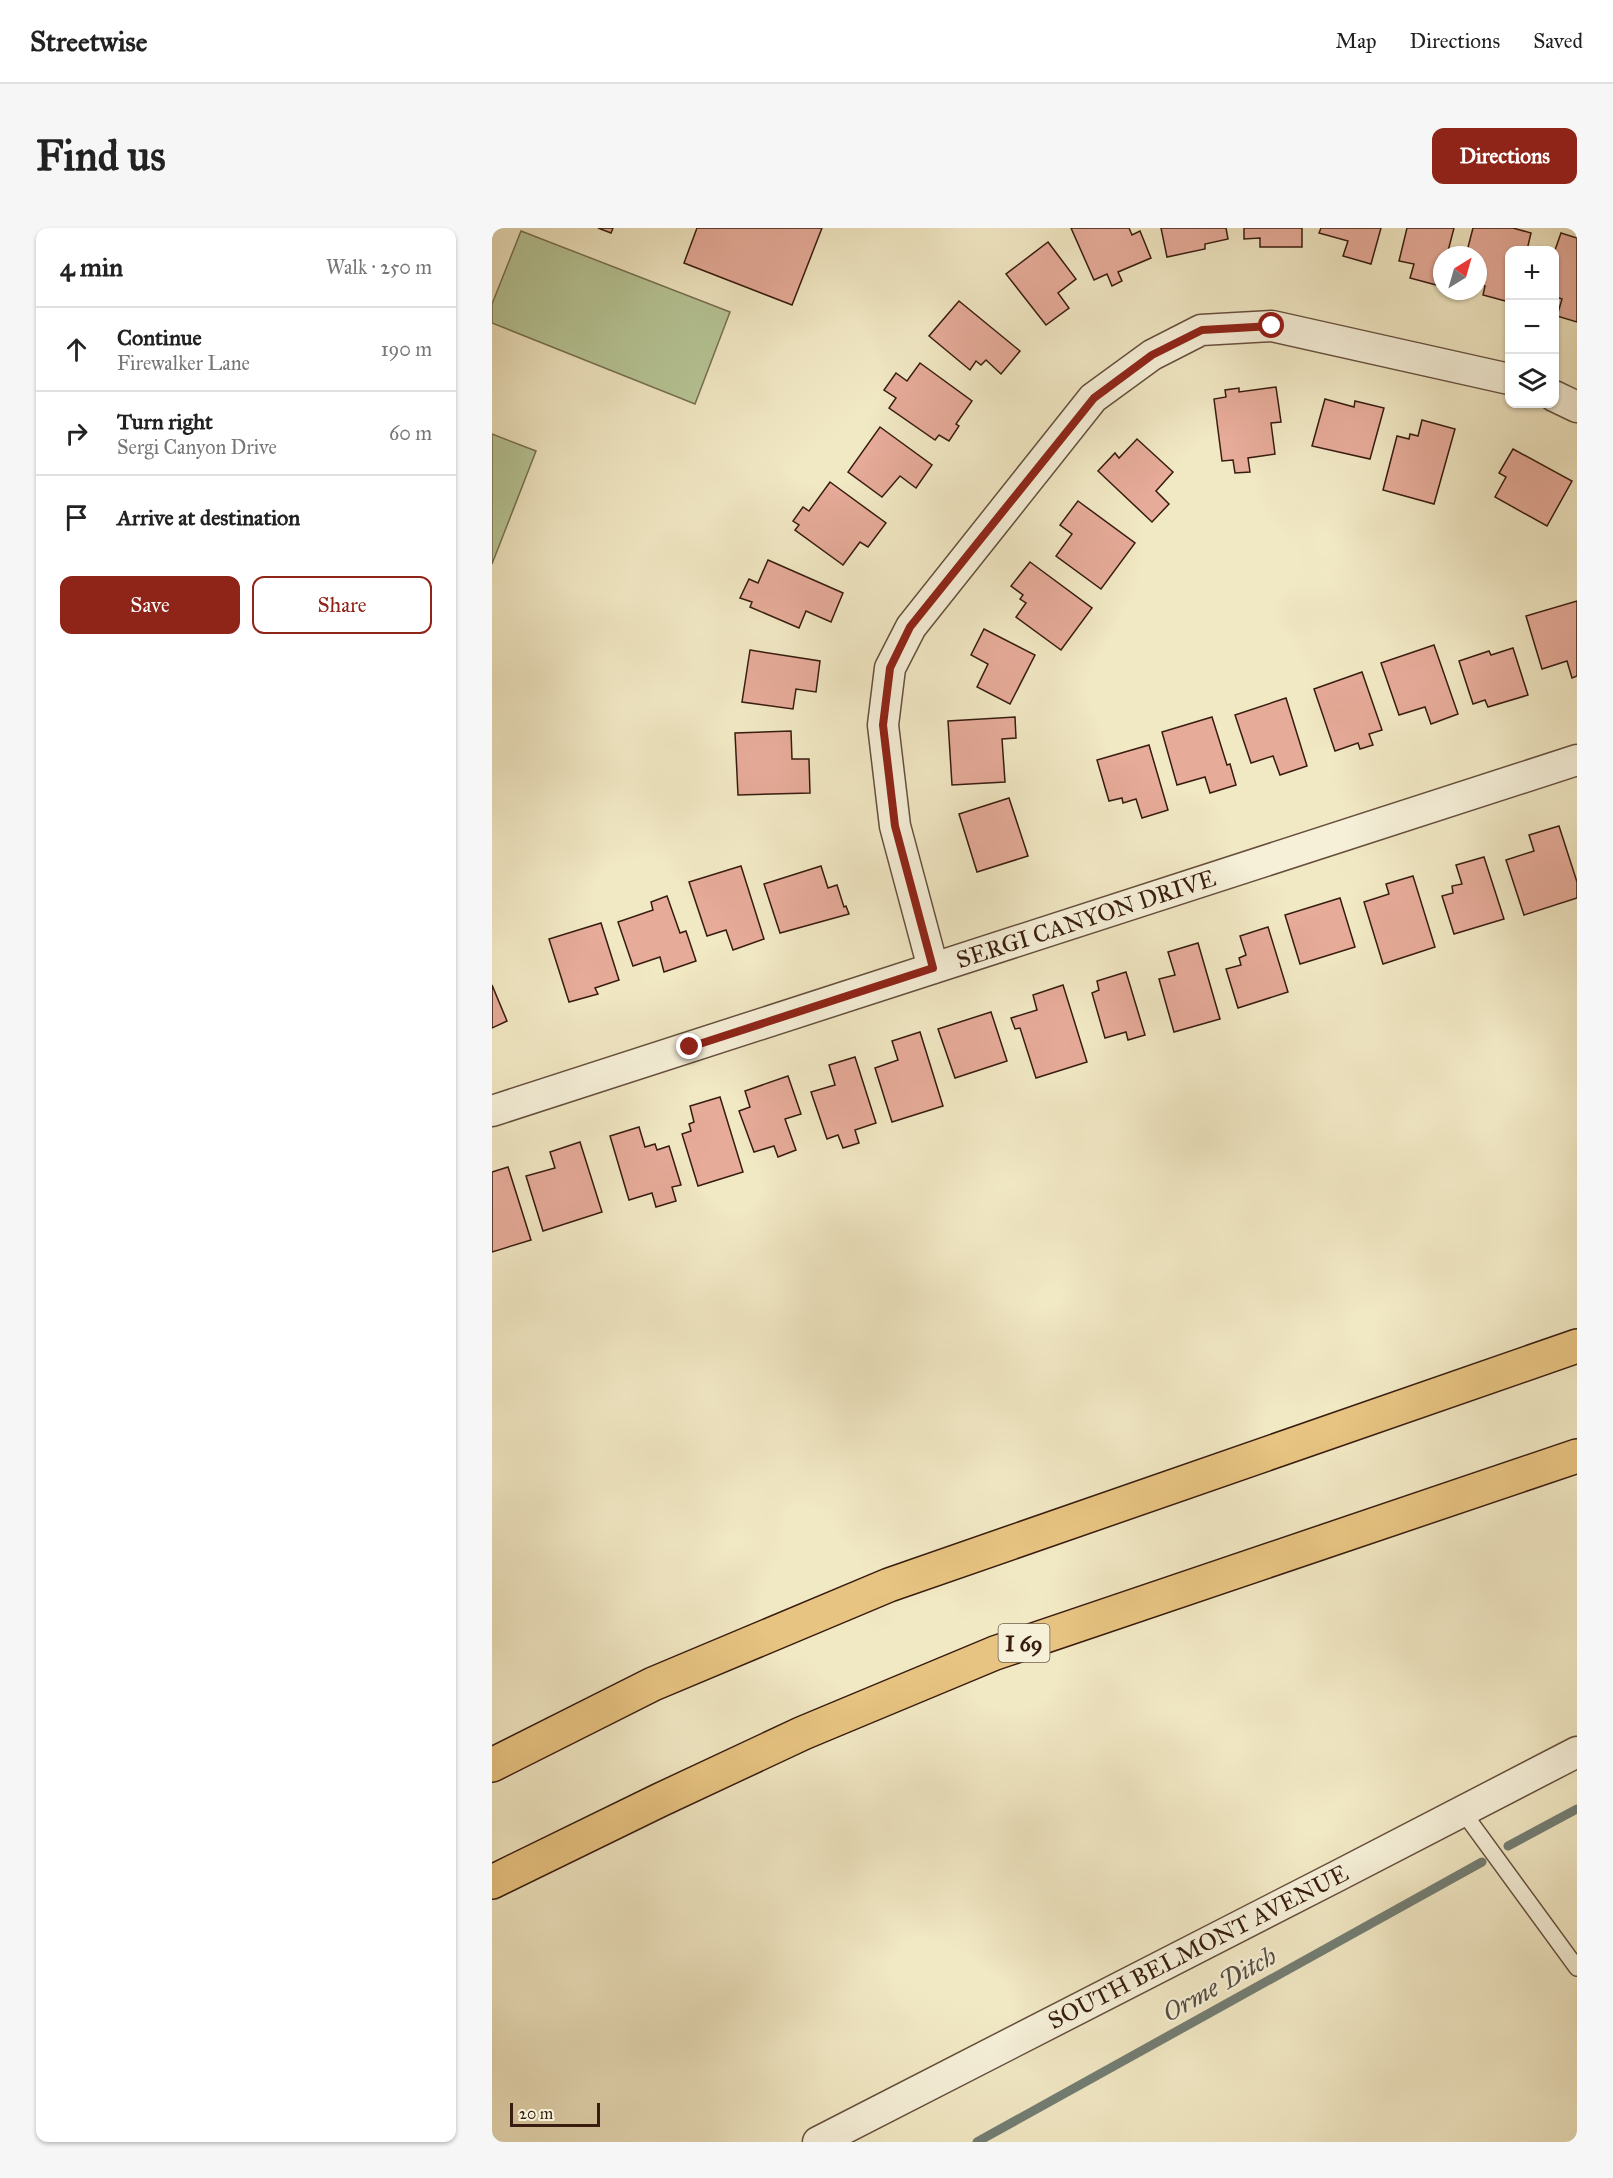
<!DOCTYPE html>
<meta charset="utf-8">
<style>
body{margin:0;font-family:"IM FELL Great Primer",serif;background:#f6f6f6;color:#222}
.controls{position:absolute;right:18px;top:18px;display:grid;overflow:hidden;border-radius:12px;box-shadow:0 2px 4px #0004}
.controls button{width:54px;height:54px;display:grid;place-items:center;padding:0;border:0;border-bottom:2px solid #e0e0e0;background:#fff;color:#222;font:30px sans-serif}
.compass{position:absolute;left:941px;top:18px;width:54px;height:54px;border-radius:50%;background:#fff;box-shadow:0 2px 4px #0004;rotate:37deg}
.scale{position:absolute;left:18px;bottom:15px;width:90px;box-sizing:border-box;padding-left:6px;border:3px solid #371c0f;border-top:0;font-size:16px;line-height:21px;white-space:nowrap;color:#371c0f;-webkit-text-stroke:4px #f6f0d9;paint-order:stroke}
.stop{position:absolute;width:18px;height:18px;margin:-14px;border:4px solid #8f2418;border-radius:50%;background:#fff}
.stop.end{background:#8f2418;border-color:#fff;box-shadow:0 2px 6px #0008}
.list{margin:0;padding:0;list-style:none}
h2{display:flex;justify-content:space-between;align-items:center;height:78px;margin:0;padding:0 24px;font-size:26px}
h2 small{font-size:20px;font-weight:400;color:#767676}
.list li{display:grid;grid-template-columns:39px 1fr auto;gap:18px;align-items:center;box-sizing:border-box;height:84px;padding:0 24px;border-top:2px solid #e0e0e0}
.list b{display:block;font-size:22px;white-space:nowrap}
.list p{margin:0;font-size:20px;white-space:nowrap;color:#767676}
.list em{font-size:20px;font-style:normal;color:#767676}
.actions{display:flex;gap:12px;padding:18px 24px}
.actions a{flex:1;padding:14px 0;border:2px solid #8f2418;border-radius:12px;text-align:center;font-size:21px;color:#8f2418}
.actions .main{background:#8f2418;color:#fff}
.icon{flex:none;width:33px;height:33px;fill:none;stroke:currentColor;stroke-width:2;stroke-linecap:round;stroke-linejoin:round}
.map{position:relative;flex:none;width:1085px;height:1914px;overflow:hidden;border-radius:12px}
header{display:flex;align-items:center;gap:36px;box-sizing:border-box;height:84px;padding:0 30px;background:#fff;border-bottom:2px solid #e0e0e0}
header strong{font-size:28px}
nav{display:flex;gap:33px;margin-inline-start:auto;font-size:21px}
.intro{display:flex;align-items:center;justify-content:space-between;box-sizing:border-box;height:144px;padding:0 36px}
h1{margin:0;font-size:42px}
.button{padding:15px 27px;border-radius:12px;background:#8f2418;color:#fff;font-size:21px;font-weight:700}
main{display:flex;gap:36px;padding:0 36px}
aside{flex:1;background:#fff;border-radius:12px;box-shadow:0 2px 4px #0004}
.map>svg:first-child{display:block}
.green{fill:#b7c697;stroke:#777153;stroke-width:1.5}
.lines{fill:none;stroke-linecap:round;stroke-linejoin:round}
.stream{stroke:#737e74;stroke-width:9}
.building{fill:#e6ab99;stroke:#371c0f;stroke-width:1.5}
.service-casing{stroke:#664f3c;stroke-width:18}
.minor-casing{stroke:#664f3c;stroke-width:33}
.motorway-casing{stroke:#371c0f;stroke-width:36}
.service{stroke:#f6f0d9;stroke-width:15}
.minor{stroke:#f6f0d9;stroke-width:30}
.motorway{stroke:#e8c482;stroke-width:33}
.route{stroke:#8f2418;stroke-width:8}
.labels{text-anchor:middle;stroke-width:4.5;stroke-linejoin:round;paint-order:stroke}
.shield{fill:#f6f0d9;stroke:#705c4c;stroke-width:1.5}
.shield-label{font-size:22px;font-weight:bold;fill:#371c0f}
.street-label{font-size:24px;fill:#371c0f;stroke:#f6f0d9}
.water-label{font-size:26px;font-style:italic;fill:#554d41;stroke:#f6f0d9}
</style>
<header>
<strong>Streetwise</strong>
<nav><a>Map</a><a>Directions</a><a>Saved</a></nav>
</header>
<div class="intro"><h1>Find us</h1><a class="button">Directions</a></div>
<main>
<aside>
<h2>4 min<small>Walk · 250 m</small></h2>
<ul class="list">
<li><svg class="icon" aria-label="ahead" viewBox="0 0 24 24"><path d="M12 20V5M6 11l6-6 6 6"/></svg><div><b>Continue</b><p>Firewalker Lane</p></div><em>190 m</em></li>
<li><svg class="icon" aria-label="right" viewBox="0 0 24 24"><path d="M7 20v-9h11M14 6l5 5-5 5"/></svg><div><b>Turn right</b><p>Sergi Canyon Drive</p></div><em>60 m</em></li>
<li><svg class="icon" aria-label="arrive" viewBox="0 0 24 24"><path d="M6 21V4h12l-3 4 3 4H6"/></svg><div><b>Arrive at destination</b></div></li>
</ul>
<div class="actions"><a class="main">Save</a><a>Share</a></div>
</aside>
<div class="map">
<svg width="1085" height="1914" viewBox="0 0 1085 1914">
<rect width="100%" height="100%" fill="#f1e8c4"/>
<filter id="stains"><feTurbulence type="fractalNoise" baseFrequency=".00333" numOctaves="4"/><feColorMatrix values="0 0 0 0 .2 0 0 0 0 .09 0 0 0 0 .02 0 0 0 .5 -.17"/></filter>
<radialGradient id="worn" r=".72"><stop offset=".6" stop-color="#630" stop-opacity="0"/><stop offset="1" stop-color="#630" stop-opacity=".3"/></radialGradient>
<g class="green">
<path d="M 29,3 L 238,84 L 203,176 L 0,95 L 0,76 Z"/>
<path d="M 0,206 L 44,223 L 0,336 Z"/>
</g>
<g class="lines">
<g class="stream">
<path d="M 1016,1618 L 1085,1581"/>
<path d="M 485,1914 L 990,1634"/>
</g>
</g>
<g class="building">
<path d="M 106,0 L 121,0 L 119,5 Z"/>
<path d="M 205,0 L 330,0 L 300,77 L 192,35 Z"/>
<path d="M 579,0 L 637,0 L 640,7 L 648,3 L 659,30 L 626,44 L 630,53 L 620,58 L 615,46 L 602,52 Z"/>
<path d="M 669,0 L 734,0 L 736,11 L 713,16 L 713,21 L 675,29 Z"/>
<path d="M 752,0 L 810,0 L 810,19 L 768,19 L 768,10 L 752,11 Z"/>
<path d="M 829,0 L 889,0 L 879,36 L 851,28 L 856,13 L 827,5 Z"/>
<path d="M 915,0 L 962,0 L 955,27 L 950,27 L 950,48 L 948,58 L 918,50 L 922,36 L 907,33 Z"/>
<path d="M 981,0 L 1021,0 L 1039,5 L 1035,22 L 1017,22 L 1017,74 L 991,67 L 993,58 L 986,56 L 986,27 L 974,27 Z"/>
<path d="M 1069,5 L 1085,10 L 1085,94 L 1065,88 L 1070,71 L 1064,69 L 1065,65 L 1062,64 L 1062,25 Z"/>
<path d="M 556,14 L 584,51 L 566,65 L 577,80 L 554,97 L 514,46 Z"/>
<path d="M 467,73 L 528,123 L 509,146 L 494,132 L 489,137 L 484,133 L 478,142 L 437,108 Z"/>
<path d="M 428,135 L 480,173 L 464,196 L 467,198 L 457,213 L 447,207 L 443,212 L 397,180 L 404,170 L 392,162 L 404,145 L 415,153 Z"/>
<path d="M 784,159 L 789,194 L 779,195 L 783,226 L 756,230 L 758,244 L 743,245 L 741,232 L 730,233 L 722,171 L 734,169 L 733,162 L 747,160 L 747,164 Z"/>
<path d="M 833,171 L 862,179 L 863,173 L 892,180 L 878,231 L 820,218 Z"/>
<path d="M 930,192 L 963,201 L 942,276 L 891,262 L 905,208 L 917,211 L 918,206 L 926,208 Z"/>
<path d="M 388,199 L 440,237 L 424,260 L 408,248 L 390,269 L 356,244 Z"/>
<path d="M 645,211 L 681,244 L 664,263 L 677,276 L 660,294 L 606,243 L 623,225 L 627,230 Z"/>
<path d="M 1021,221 L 1080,253 L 1055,298 L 1003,269 L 1014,249 L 1007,245 Z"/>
<path d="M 338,254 L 394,295 L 376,319 L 368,314 L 351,337 L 303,302 L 307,297 L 301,293 L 311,279 L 317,283 Z"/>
<path d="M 586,273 L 643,315 L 609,361 L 564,328 L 580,306 L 568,297 Z"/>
<path d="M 276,332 L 351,365 L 339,394 L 314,383 L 307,400 L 258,379 L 260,374 L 248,370 L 257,351 L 266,355 Z"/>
<path d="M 538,334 L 600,380 L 569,422 L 524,389 L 534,375 L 528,371 L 531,367 L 519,358 Z"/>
<path d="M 1085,373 L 1085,448 L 1080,450 L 1075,433 L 1050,441 L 1034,388 Z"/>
<path d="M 492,401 L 543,427 L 518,476 L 485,459 L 496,436 L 479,427 Z"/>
<path d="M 942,417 L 966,486 L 939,496 L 933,479 L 907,487 L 889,435 Z"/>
<path d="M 1021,420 L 1036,467 L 996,479 L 993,472 L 981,476 L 967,433 L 997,423 L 999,427 Z"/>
<path d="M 258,422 L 328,433 L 324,464 L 304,461 L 301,481 L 250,474 Z"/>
<path d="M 870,444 L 890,502 L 877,506 L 881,517 L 868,521 L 866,515 L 843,523 L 822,461 Z"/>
<path d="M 794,470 L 815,538 L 788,547 L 781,528 L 759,535 L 743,487 Z"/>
<path d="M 523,489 L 524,510 L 510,511 L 513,554 L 460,557 L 456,493 Z"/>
<path d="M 720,489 L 735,537 L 738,536 L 744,557 L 718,565 L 713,549 L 685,557 L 670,504 Z"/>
<path d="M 299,503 L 300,531 L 317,531 L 318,565 L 246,567 L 243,505 Z"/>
<path d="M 657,517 L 676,582 L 650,590 L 644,571 L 631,575 L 630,570 L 617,573 L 605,532 Z"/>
<path d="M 517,570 L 536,628 L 485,644 L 467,586 Z"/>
<path d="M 1067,598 L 1085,654 L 1085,670 L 1032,687 L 1014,632 L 1042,623 L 1037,607 Z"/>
<path d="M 992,629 L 1012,691 L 962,706 L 950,668 L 961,665 L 960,658 L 970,656 L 964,637 Z"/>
<path d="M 249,638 L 272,711 L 241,722 L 234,702 L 215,708 L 197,654 Z"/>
<path d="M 329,638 L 336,660 L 345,657 L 352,679 L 354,678 L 357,686 L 288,705 L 272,656 Z"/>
<path d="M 921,648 L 943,719 L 891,736 L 872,674 L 897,666 L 894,656 Z"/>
<path d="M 175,668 L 188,705 L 194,703 L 204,733 L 172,744 L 168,729 L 141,738 L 126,694 L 161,682 L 159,674 Z"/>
<path d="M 848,670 L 863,719 L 808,736 L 793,687 Z"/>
<path d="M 109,695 L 127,752 L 103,760 L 106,766 L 77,774 L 57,711 Z"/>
<path d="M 776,699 L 796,764 L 746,780 L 734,741 L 749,737 L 747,730 L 754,727 L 748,708 Z"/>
<path d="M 706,715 L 728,791 L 682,804 L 667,751 L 683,747 L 676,724 Z"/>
<path d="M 634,744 L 653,807 L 636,812 L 634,804 L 613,810 L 600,765 L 607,762 L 605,753 Z"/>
<path d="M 0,757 L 15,793 L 0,800 Z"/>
<path d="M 571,757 L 595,834 L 544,850 L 528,800 L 523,801 L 519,790 L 545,782 L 541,767 Z"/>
<path d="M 499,784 L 515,833 L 463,850 L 446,801 Z"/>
<path d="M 428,804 L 451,878 L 400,894 L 383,840 L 406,832 L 400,813 Z"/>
<path d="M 363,829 L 384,895 L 363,902 L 367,915 L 351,920 L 346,907 L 335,911 L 319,864 L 343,857 L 337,837 Z"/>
<path d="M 296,848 L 309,886 L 293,891 L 304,922 L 286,929 L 282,918 L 262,924 L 247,883 L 258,879 L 253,863 Z"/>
<path d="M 228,869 L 251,944 L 206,958 L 190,906 L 199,903 L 197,896 L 202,894 L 198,878 Z"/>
<path d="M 147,899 L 153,919 L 163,916 L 165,922 L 177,918 L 189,957 L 180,959 L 184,973 L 164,979 L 160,965 L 137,972 L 118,908 Z"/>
<path d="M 88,914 L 110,984 L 51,1003 L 34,948 L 63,940 L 58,924 Z"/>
<path d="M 16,939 L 39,1012 L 0,1024 L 0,944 Z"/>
</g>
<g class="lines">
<g class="service-casing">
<path id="service" d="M 971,1584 L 1085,1740"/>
</g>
<g class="minor-casing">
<g id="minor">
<path d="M 1062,168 L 1085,179"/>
<path d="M 441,740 L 403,598 L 391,497 L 398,440 L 419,399 L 601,170 L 660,127 L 709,102 L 780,98 L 1017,151"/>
<path d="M 0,883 L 1085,532"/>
<path d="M 326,1914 C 578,1783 833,1656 1085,1524"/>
</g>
</g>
<g class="motorway-casing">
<g id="motorway">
<path d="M 0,1537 L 161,1456 L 397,1357 L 1085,1118"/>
<path d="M 0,1654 L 168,1572 L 311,1505 L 503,1425 L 1085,1228"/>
</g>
</g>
<use href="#service" class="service"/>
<use href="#minor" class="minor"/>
<use href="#motorway" class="motorway"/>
</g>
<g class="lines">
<path class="route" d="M 198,819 L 441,740 L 403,598 L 391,497 L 398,440 L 418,399 L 602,170 L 660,127 L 710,102 L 780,98"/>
</g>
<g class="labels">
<rect class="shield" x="506.5" y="1396" width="51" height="38" rx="4.5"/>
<g class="shield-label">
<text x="532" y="1423">I 69</text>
</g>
<g class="street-label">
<text transform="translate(594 691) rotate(-18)" y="8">SERGI CANYON DRIVE</text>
<text transform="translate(706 1719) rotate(-27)" y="8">SOUTH BELMONT AVENUE</text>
</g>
<g class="water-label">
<text transform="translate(727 1756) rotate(-29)" y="9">Orme Ditch</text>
</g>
</g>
<rect width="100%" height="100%" filter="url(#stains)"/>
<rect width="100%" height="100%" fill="url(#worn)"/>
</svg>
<div class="controls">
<button>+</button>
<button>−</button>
<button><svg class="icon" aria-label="layers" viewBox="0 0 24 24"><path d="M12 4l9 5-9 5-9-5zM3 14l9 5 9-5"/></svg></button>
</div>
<svg class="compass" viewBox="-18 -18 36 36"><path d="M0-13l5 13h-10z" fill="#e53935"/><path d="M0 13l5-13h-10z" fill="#767676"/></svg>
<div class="scale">20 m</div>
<div class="stop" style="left:780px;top:98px"></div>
<div class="stop end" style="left:198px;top:819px"></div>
</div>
</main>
